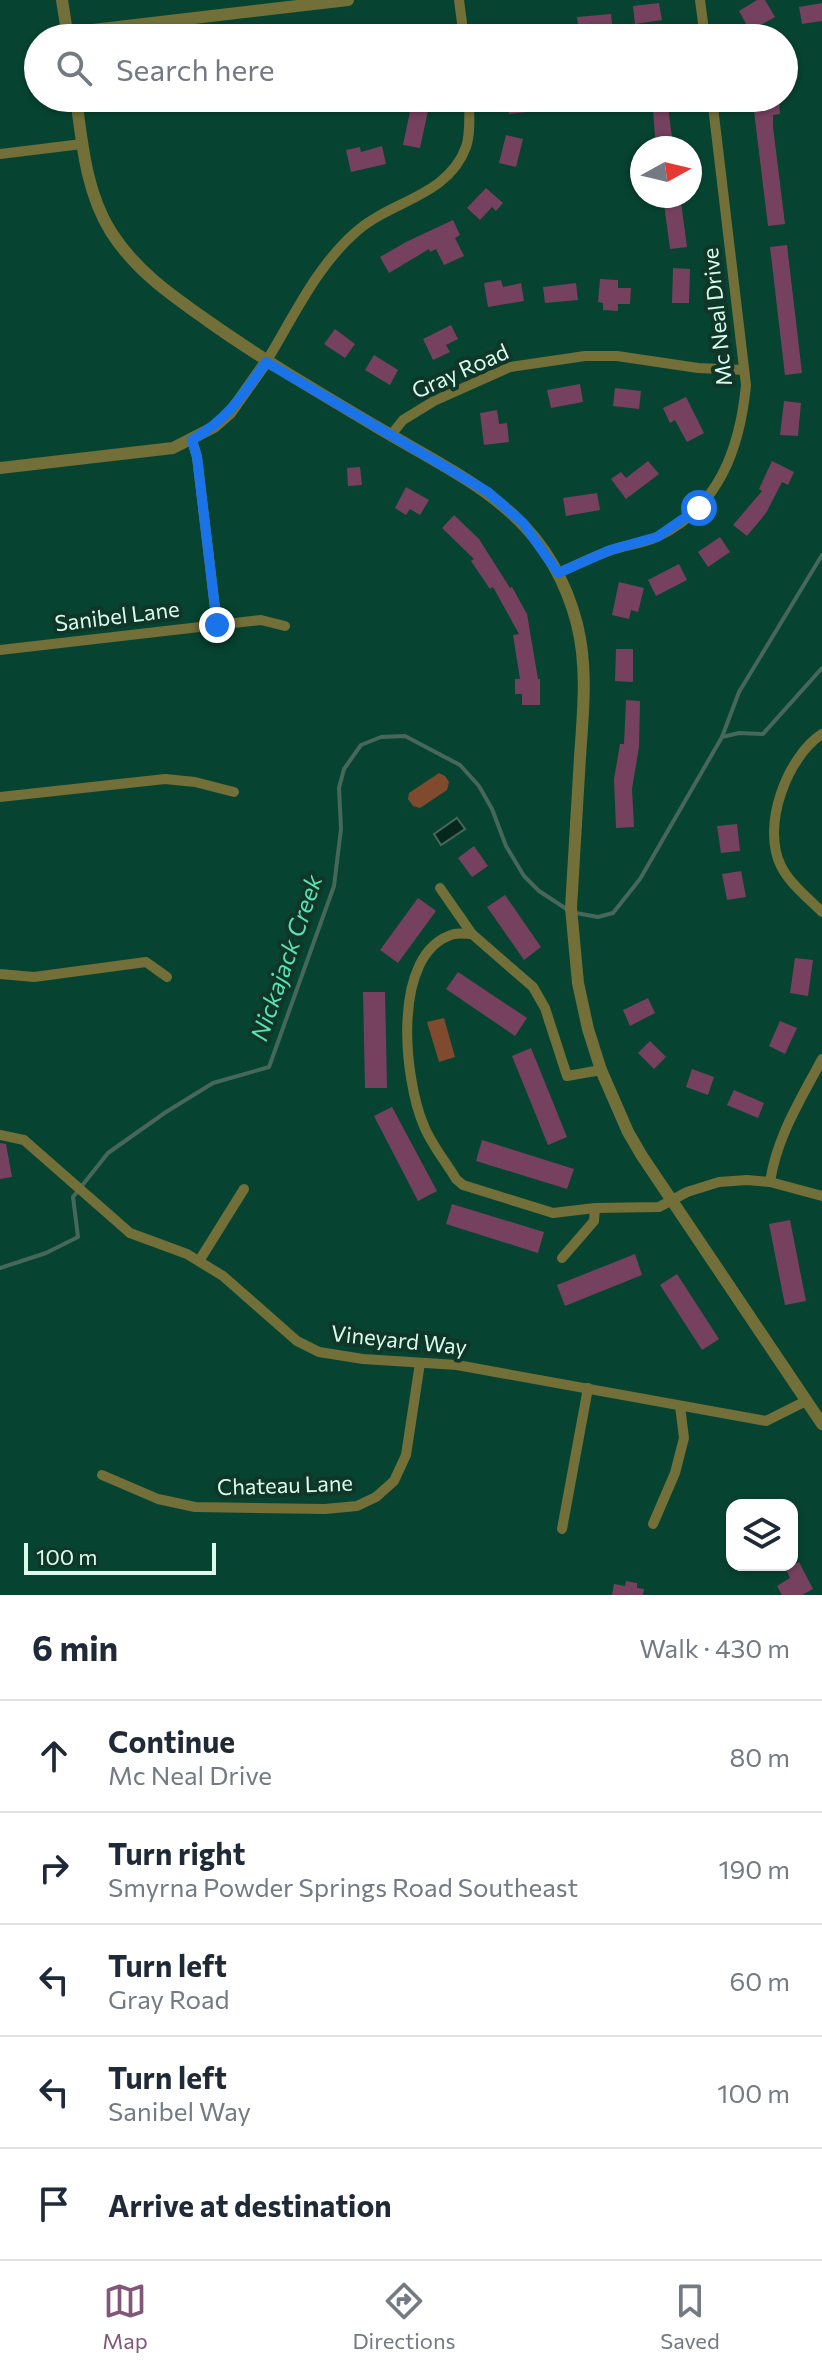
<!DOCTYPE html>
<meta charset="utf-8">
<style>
body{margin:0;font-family:Commissioner,sans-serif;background:#f2f2f3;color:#1f2937}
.controls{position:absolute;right:24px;bottom:24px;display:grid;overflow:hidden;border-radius:16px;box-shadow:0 2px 6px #0004}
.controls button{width:72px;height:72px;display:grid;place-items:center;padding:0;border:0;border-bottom:2px solid #e0e1e3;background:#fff;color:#1f2937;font:40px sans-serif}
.compass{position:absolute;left:630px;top:136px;width:72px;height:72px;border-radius:50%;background:#fff;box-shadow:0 2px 6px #0004;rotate:82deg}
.scale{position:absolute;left:24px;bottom:20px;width:192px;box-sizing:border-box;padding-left:8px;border:4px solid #d9fcec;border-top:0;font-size:22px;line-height:28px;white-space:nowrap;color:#d9fcec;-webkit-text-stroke:6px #103629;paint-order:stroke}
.stop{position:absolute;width:24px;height:24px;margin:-18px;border:6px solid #1a73e8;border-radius:50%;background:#fff}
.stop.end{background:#1a73e8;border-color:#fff;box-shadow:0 2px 8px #0008}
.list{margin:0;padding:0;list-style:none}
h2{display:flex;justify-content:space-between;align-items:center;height:104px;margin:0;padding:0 32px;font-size:34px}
h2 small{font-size:26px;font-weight:400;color:#747a83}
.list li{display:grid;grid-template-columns:52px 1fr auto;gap:24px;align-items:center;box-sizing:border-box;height:112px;padding:0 32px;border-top:2px solid #e0e1e3}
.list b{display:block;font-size:30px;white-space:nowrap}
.list p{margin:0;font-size:26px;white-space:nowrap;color:#747a83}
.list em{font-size:26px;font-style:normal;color:#747a83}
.icon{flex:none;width:44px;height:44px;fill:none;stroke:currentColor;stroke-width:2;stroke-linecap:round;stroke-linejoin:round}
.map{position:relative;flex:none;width:822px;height:1595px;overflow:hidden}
.search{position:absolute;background:#fff;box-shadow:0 2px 6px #0004;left:24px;right:24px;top:24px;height:88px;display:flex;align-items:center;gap:20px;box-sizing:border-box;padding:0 28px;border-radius:44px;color:#747a83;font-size:30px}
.sheet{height:664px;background:#fff}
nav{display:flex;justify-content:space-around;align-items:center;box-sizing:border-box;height:112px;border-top:2px solid #e0e1e3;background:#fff;font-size:22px;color:#747a83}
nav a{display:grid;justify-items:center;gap:4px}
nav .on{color:#815779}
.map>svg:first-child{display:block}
.green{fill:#804a2f}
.water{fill:#07271c;stroke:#46675a;stroke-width:2}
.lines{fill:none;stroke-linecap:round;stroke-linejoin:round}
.stream{stroke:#46675a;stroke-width:4}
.building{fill:#76415f}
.minor{stroke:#726f38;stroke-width:10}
.tertiary{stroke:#726f38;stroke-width:12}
.route{stroke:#1a73e8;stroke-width:10}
.labels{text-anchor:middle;stroke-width:8;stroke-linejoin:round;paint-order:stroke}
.street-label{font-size:22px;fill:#d9fcec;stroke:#103629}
.water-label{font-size:24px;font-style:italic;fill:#5ae3b2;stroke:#103629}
</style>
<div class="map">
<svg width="822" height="1595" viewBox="0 0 822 1595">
<rect width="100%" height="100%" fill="#074331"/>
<g class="green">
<path d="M 439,773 L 445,776 L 449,782 L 447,790 L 420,808 L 413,806 L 408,799 L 409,793 Z"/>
<path d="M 444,1018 L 455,1057 L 439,1062 L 427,1022 Z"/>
</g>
<path class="water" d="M 457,818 L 465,829 L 441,845 L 434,834 Z"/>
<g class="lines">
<g class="stream">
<path d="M 722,737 L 739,733 L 763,734 L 822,668"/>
<path d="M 576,913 L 598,917 L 613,913 L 640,879 L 722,737 L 739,692 L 822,555"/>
<path d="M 0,1268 L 46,1253 L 78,1237 L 73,1197 L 108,1153 L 166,1112 L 213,1083 L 269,1067 L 334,886 L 341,829 L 339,788 L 344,769 L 361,745 L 381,737 L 405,736 L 460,765 L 479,786 L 492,809 L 506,846 L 524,876 L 539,891 L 568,910"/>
</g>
</g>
<g class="building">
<path d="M 757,0 L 765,0 L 775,17 L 750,31 L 739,11 Z"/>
<path d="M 659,3 L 662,20 L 635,24 L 633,6 Z"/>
<path d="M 822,3 L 822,21 L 802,24 L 799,7 Z"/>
<path d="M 611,14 L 613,32 L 579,35 L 577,17 Z"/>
<path d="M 507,98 L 525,98 L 527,112 L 509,114 Z"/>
<path d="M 652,98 L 667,98 L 673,146 L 656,148 Z"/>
<path d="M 779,100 L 780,114 L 773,115 L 773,127 L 785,224 L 768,226 L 753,103 Z"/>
<path d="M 412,102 L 429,106 L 420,148 L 403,145 Z"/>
<path d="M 506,135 L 523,139 L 516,167 L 499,163 Z"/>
<path d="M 382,146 L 386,164 L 351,172 L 346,150 L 360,147 L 361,152 Z"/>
<path d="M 486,188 L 503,203 L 496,211 L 492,207 L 480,220 L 467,208 Z"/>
<path d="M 681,202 L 687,247 L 670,249 L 664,204 Z"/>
<path d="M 453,220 L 460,235 L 455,238 L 464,256 L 444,265 L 436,249 L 430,252 L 429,249 L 389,273 L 380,257 L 406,242 Z"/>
<path d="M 787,245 L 802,373 L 785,375 L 770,247 Z"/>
<path d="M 673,268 L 690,269 L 689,303 L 672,303 Z"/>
<path d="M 600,279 L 618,280 L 618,288 L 631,288 L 630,304 L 618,304 L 618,311 L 603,310 L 603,303 L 598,302 Z"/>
<path d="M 501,280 L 503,287 L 521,283 L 524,301 L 488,307 L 484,283 Z"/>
<path d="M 576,283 L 578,300 L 545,303 L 543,287 Z"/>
<path d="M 451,325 L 458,339 L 446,345 L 450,352 L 433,360 L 423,339 Z"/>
<path d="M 335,329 L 355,344 L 345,358 L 324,344 Z"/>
<path d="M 374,355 L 398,370 L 390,385 L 365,370 Z"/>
<path d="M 580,384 L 583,402 L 551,408 L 547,390 Z"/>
<path d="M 615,388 L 641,391 L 639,409 L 613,406 Z"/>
<path d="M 686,397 L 704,433 L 687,442 L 675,420 L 670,423 L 663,408 Z"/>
<path d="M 784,401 L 801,403 L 798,436 L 780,435 Z"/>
<path d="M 497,410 L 499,424 L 507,423 L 509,442 L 484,445 L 480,413 Z"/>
<path d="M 648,461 L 659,474 L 626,499 L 611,479 L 621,472 L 626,478 Z"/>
<path d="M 772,461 L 794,472 L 788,485 L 782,482 L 766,513 L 747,536 L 733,525 L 762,491 L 759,489 Z"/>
<path d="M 360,467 L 362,485 L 348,486 L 347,468 Z"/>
<path d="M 406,487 L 429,500 L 420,515 L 410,509 L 406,515 L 395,508 Z"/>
<path d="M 597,493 L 600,510 L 566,516 L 563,498 Z"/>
<path d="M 454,515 L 479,539 L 510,588 L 512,587 L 527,614 L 538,679 L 540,679 L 540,705 L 522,705 L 522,694 L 515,694 L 515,679 L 520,679 L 513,635 L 519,634 L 493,587 L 490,589 L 471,561 L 474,559 L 442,528 Z"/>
<path d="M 720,537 L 730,552 L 708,567 L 698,552 Z"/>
<path d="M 679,564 L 687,580 L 656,596 L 648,580 Z"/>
<path d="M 619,582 L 644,588 L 638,612 L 631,610 L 629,619 L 612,615 Z"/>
<path d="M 616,649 L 633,649 L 633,682 L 615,681 Z"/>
<path d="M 626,700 L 640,701 L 639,747 L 632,789 L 634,827 L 616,828 L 614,779 L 620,744 L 624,744 Z"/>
<path d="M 737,824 L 740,851 L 721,853 L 717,826 Z"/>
<path d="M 474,846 L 488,866 L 472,877 L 458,858 Z"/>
<path d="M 741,871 L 746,897 L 727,900 L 722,874 Z"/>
<path d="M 505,895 L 541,947 L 524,960 L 487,907 Z"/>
<path d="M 418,898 L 436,911 L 398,963 L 380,950 Z"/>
<path d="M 795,958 L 813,960 L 808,996 L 790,993 Z"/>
<path d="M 458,972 L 527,1018 L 515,1036 L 446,989 Z"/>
<path d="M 363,992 L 385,992 L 387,1088 L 365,1088 Z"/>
<path d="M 648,998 L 655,1013 L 630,1026 L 623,1010 Z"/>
<path d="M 780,1021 L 797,1028 L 785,1054 L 769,1046 Z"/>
<path d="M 650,1041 L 666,1057 L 654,1069 L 638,1053 Z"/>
<path d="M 531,1048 L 567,1137 L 548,1145 L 512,1056 Z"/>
<path d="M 692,1069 L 714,1077 L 708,1095 L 686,1087 Z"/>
<path d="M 734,1090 L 764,1103 L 758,1118 L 727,1105 Z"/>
<path d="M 392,1107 L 437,1191 L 418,1201 L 374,1116 Z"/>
<path d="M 482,1140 L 574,1169 L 567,1189 L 476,1161 Z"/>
<path d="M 0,1143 L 6,1144 L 12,1177 L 0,1179 Z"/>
<path d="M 452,1204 L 544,1232 L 538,1253 L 446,1224 Z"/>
<path d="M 790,1220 L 806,1301 L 785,1305 L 769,1224 Z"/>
<path d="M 635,1254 L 642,1275 L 565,1306 L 557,1285 Z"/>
<path d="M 677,1274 L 719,1339 L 702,1350 L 660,1285 Z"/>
<path d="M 799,1562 L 813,1589 L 802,1595 L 782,1595 L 777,1586 L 790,1578 L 786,1569 Z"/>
<path d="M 626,1581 L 637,1583 L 637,1588 L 644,1589 L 643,1595 L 612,1595 L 614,1584 L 625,1586 Z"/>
</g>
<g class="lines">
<g class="minor">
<path d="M 459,0 L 464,38"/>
<path d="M 700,0 L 705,38"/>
<path d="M 0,154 L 82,144"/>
<path d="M 266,362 C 293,318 317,265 357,231 C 393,200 448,196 466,147 C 471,132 469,113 469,98"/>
<path d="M 391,435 L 403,420 L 434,401 L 510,367 L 585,356 L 617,356 L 698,368 L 744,370"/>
<path d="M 192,440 L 197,457 L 217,625"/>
<path d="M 558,573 C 575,566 592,557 609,551 C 624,545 642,544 657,537 C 719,508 740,448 746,385 L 712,98"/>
<path d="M 0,650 L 261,620 L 285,626"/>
<path d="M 822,734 C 787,757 761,826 781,866 C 790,884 808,898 822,912"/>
<path d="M 0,797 L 165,779 L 195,782 L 234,792"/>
<path d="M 440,888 L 472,934"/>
<path d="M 0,974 L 34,977 L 146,962 L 167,977"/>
<path d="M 601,1070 L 567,1076 L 545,1008 L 533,987 L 472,934 C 467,934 459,933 454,934 C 390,952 404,1080 424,1126 C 431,1144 446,1162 456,1179 L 463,1185 L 553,1213 L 595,1208 L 659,1207 L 687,1192 L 719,1182 L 747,1180 L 770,1182 L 822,1196"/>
<path d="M 0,1135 L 24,1140 L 130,1233 L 187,1254 L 223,1276 L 297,1341 L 319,1352 L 363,1359 L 457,1365 L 766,1421 L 806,1401"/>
<path d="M 770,1182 C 777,1136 801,1099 822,1059"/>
<path d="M 562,1258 L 594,1221 L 595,1208"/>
<path d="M 199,1261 L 244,1189"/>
<path d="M 102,1475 L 158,1499 L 195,1507 L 325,1509 L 357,1506 L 376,1497 L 394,1481 L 406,1455 L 420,1363"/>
<path d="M 653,1524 L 675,1473 L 684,1438 L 680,1406"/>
<path d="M 562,1529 L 588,1388"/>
</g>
<g class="tertiary">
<path d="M 62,0 L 68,38"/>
<path d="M 67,33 L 348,0"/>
<path d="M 76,98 C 82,143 86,192 111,232 C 136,271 171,295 208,321 C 263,360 320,393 377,427 C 468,481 548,512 577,624 C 588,668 583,712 580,757 C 577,807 574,857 571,908 L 578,983 L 588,1029 L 601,1070 L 628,1132 L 642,1156 L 822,1424"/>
<path d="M 0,468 L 173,448 L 214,427 L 230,413 L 266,362"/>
</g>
</g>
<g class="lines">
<path class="route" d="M 217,625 L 197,457 L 192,440 C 229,418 242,396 266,362 L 488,492 L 523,523 L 558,573 L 610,550 L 657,537 L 699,508"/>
</g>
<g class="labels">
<g class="street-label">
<text transform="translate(717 317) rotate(-96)" y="8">Mc Neal Drive</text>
<text transform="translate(460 371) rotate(-24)" y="8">Gray Road</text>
<text transform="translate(117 616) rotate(-7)" y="8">Sanibel Lane</text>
<text transform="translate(399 1340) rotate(6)" y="8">Vineyard Way</text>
<text transform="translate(285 1485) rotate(-2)" y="8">Chateau Lane</text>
</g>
<g class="water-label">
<text transform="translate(287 958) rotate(-71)" y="8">Nickajack Creek</text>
</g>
</g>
</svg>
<div class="controls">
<button><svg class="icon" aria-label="layers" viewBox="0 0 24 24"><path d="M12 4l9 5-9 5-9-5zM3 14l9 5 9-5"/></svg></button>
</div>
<svg class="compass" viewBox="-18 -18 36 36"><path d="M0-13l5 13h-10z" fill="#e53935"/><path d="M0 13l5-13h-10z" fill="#747a83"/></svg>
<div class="scale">100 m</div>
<div class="stop" style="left:699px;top:508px"></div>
<div class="stop end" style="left:217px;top:625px"></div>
<div class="search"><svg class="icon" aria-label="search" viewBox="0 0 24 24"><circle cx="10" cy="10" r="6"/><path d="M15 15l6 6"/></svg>Search here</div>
</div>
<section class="sheet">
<h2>6 min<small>Walk · 430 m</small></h2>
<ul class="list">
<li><svg class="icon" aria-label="ahead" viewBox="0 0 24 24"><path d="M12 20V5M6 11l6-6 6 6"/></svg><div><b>Continue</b><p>Mc Neal Drive</p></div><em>80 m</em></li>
<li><svg class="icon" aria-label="right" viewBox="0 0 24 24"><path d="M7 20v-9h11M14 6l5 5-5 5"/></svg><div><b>Turn right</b><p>Smyrna Powder Springs Road Southeast</p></div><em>190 m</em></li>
<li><svg class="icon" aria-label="left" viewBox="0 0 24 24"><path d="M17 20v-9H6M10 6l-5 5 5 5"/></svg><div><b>Turn left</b><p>Gray Road</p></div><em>60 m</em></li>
<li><svg class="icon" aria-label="left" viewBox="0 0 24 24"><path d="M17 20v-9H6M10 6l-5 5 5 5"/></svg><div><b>Turn left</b><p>Sanibel Way</p></div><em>100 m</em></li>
<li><svg class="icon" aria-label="arrive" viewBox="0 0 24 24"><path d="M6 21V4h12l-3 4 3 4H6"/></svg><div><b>Arrive at destination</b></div></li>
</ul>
</section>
<nav>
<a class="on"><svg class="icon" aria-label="map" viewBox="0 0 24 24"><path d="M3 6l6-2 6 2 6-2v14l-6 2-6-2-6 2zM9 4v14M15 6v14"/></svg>Map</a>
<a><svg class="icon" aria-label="directions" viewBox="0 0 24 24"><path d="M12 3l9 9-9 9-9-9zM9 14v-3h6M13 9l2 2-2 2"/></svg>Directions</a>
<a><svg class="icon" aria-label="saved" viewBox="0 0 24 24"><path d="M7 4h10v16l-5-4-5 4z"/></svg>Saved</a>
</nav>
